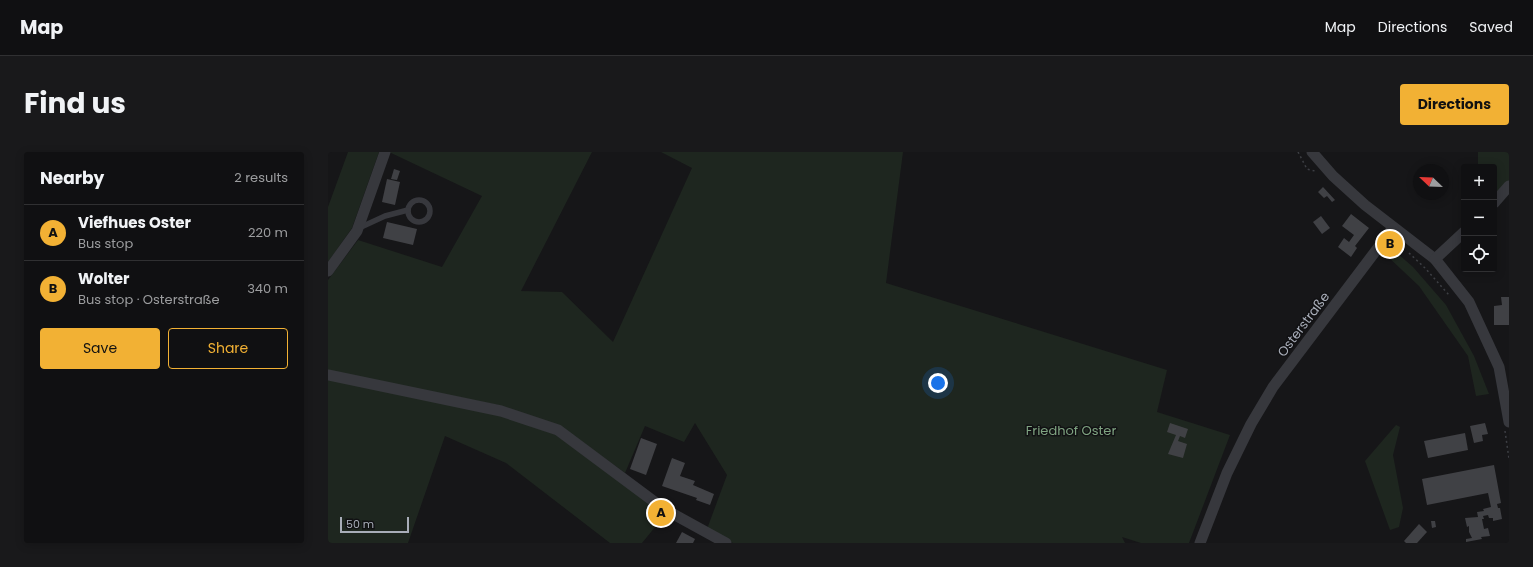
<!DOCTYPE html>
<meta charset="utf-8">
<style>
body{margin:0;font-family:Poppins,sans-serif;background:#19191b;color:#f1f3f6}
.controls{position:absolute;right:12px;top:12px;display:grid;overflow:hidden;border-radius:4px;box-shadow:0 2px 10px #0003}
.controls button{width:36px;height:36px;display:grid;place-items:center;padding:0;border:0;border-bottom:1px solid #303032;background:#101012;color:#f1f3f6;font:20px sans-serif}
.compass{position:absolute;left:1085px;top:12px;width:36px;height:36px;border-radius:50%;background:#101012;box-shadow:0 2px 10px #0003;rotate:293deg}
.scale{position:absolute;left:12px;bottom:10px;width:69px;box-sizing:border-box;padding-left:4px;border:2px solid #a8adb8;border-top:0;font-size:11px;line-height:14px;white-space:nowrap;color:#a8adb8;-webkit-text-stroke:3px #111113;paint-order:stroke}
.you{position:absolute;left:610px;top:231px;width:14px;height:14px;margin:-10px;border:3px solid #fff;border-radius:50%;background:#1a73e8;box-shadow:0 0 0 6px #1a73e833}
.badge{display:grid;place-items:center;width:26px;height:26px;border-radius:50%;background:#f2b134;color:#111;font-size:13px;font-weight:700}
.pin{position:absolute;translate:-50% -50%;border:2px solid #fff;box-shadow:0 1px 4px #0006}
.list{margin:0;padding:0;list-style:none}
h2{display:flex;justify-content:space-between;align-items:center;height:52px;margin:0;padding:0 16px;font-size:17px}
h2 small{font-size:13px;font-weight:400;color:#9c9d9f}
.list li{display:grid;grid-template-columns:26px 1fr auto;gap:12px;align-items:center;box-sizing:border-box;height:56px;padding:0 16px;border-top:1px solid #303032}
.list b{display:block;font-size:15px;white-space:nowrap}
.list p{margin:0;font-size:13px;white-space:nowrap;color:#9c9d9f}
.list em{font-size:13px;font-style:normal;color:#9c9d9f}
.actions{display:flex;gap:8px;padding:12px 16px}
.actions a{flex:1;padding:9px 0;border:1px solid #f2b134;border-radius:4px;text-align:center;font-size:14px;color:#f2b134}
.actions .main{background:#f2b134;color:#111}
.icon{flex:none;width:22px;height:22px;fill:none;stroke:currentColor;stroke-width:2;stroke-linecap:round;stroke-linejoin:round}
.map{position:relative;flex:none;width:1181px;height:391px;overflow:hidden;border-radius:4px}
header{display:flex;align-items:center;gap:24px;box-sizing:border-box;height:56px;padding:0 20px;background:#101012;border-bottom:1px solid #303032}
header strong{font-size:19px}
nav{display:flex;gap:22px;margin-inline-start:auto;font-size:14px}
.intro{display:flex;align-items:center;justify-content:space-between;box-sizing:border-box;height:96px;padding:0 24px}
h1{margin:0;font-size:28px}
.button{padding:10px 18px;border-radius:4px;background:#f2b134;color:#111;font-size:14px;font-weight:700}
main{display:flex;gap:24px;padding:0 24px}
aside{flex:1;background:#101012;border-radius:4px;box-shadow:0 2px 10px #0003}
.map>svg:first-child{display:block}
.green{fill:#1e261f}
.building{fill:#404145}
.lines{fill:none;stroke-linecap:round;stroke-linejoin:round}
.path{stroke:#3d3f44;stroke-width:1.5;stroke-dasharray:2 3;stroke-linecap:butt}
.lane{stroke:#37383d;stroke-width:5.5}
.street{stroke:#37383d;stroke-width:11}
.labels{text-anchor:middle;stroke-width:3;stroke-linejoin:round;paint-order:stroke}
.street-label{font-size:13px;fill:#a8adb8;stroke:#111113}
.park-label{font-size:13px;fill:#7fa381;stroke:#111113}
</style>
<header>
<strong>Map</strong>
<nav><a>Map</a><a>Directions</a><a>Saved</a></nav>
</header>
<div class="intro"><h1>Find us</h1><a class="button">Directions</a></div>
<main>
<aside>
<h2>Nearby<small>2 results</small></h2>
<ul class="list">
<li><span class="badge">A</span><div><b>Viefhues Oster</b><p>Bus stop</p></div><em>220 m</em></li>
<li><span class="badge">B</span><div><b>Wolter</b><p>Bus stop · Osterstraße</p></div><em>340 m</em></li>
</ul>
<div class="actions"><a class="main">Save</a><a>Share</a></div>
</aside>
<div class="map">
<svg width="1181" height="391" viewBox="0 0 1181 391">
<rect width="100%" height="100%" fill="#161618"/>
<g class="green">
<path d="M 20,0 L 51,0 L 24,76 L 0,110 L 0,55 Z"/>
<path d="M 61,0 L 264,0 L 193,139 L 234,140 L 285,190 L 364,16 L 333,0 L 575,0 L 558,131 L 839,218 L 829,260 L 902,283 L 861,391 L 813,391 L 794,385 L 797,391 L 405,391 L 379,377 L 399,323 L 367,271 L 356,290 L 317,274 L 297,321 L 234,275 L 170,253 L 0,219 L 0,128 L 30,88 L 114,115 L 154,44 Z"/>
<path d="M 1150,0 L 1181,0 L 1181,30 L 1166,46 L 1166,15 L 1150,15 Z"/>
<path d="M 1062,95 L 1085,115 L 1118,153 L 1146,204 L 1161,242 L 1148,244 L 1140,204 L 1091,134 L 1057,102 Z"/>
<path d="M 0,227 L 173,263 L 228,283 L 337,363 L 314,391 L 282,391 L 178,311 L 117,284 L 80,391 L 0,391 Z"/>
<path d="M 1068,273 L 1072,275 L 1065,303 L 1075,356 L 1071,375 L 1062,378 L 1037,309 Z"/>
</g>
<g class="building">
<path d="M 66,17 L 72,19 L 69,28 L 63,27 Z"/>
<path d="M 59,27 L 72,30 L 67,53 L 54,50 Z"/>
<path d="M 995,35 L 1007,48 L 1004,50 L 999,44 L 996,46 L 990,40 Z"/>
<path d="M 1023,62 L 1041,76 L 1027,94 L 1029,96 L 1023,105 L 1010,95 L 1016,86 L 1021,90 L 1026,83 L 1014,74 Z"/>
<path d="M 993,64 L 1002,76 L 994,82 L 985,70 Z"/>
<path d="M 59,70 L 89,77 L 85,93 L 55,86 Z"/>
<path d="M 1173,145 L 1181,145 L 1181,173 L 1166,173 L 1166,154 L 1174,153 Z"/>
<path d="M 842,271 L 860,277 L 857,286 L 852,284 L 850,289 L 859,292 L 855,306 L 840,302 L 848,283 L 839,280 Z"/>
<path d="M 1157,271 L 1160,282 L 1154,283 L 1155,289 L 1146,291 L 1142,274 Z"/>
<path d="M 1137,281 L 1140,298 L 1100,306 L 1096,289 Z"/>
<path d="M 313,286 L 329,292 L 318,323 L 302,317 Z"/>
<path d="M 344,306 L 357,311 L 352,324 L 367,329 L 365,333 L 386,342 L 382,353 L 368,348 L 369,346 L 334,334 Z"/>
<path d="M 1166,313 L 1173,351 L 1169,352 L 1170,356 L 1172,356 L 1174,367 L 1165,369 L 1165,366 L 1161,366 L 1160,363 L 1155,364 L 1156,367 L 1154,367 L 1156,377 L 1160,376 L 1162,384 L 1153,385 L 1154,387 L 1138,390 L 1138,387 L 1144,386 L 1141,380 L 1141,374 L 1139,375 L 1137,366 L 1150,365 L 1149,360 L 1156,359 L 1155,357 L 1163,355 L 1160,341 L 1099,353 L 1094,327 Z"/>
<path d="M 1103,369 L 1107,369 L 1108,375 L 1104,376 Z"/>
<path d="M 1091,372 L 1099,380 L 1089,391 L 1078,391 L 1076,389 Z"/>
<path d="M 354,380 L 367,387 L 365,391 L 348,391 Z"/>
</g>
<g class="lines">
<g class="path">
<path d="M 970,0 L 979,17 L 987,19"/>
<path d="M 1081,101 L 1097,116 L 1121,143"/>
<path d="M 1177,279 L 1181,307"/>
</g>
<g class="lane">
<circle cx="91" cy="59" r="11"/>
<path d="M 31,76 L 57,64 L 80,58"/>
</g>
<g class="street">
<path d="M 984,0 L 1005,24 L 1037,53 L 1107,107 L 1141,150 L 1171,215 L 1181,270"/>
<path d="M 1166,51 L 1181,34"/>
<path d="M 1107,107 L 1136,80"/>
<path d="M 0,119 L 29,79 L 57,0"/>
<path d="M 0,223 L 173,259 L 230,278 L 336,357 L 398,391"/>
<path d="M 872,391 L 899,321 L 923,272 L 945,235 L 1065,76"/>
</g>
</g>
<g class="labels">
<g class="street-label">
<text transform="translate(975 172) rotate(-53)" y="5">Osterstraße</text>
</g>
<g class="park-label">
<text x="743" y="283">Friedhof Oster</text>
</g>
</g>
</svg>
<div class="controls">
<button>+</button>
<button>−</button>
<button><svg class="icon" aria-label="locate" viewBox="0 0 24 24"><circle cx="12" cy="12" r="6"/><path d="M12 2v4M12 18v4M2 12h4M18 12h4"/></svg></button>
</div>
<svg class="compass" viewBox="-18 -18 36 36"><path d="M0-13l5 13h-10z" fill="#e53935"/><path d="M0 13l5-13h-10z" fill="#9c9d9f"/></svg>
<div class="scale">50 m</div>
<div class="you"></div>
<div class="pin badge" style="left:333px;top:361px">A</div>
<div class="pin badge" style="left:1062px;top:92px">B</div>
</div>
</main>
